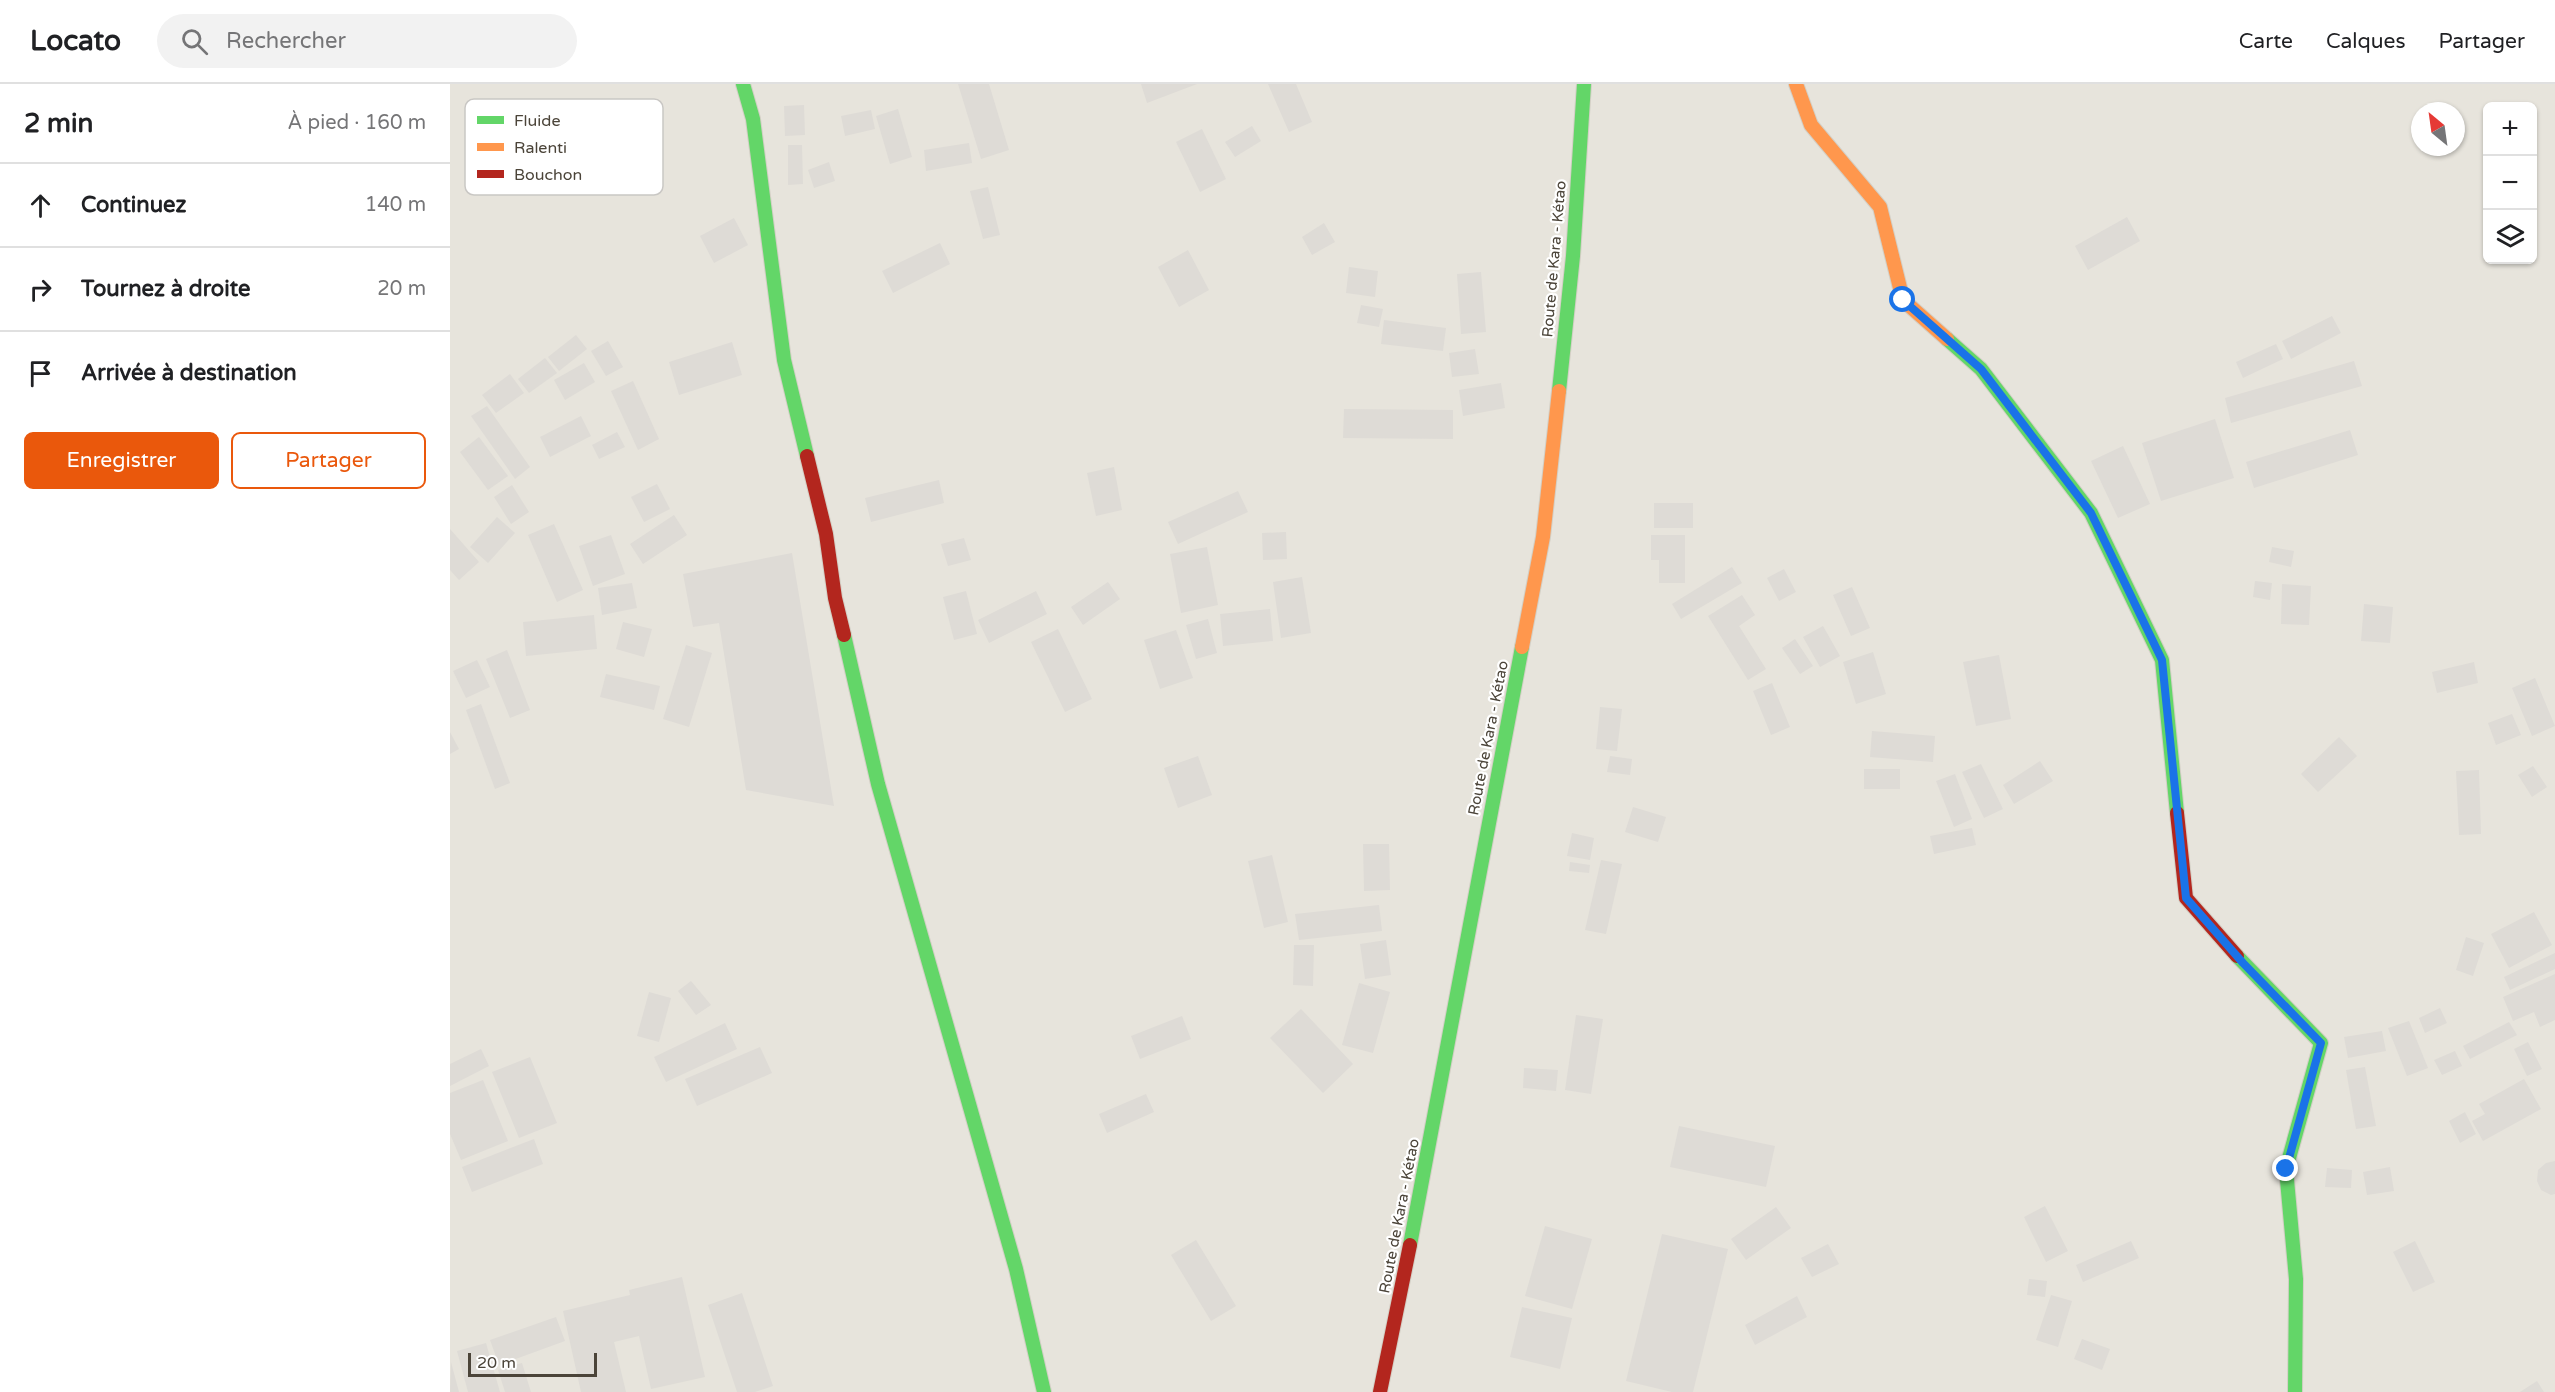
<!DOCTYPE html>
<html lang="fr">
<meta charset="utf-8">
<style>
body{margin:0;font-family:"Varela Round",sans-serif;background:#f2f2f2;color:#202124}
.controls{position:absolute;right:18px;top:18px;display:grid;overflow:hidden;border-radius:9px;box-shadow:0 2px 4px #0004}
.controls button{width:54px;height:54px;display:grid;place-items:center;padding:0;border:0;border-bottom:2px solid #e0e0e0;background:#fff;color:#202124;font:30px sans-serif}
.compass{position:absolute;left:1961px;top:18px;width:54px;height:54px;border-radius:50%;background:#fff;box-shadow:0 2px 4px #0004;rotate:331deg}
.scale{position:absolute;left:18px;bottom:15px;width:129px;box-sizing:border-box;padding-left:6px;border:3px solid #4b4439;border-top:0;font-size:16px;line-height:21px;white-space:nowrap;color:#4b4439;-webkit-text-stroke:4px #fff;paint-order:stroke}
.stop{position:absolute;width:18px;height:18px;margin:-14px;border:4px solid #1a73e8;border-radius:50%;background:#fff}
.stop.end{background:#1a73e8;border-color:#fff;box-shadow:0 2px 6px #0008}
.list{margin:0;padding:0;list-style:none}
h2{display:flex;justify-content:space-between;align-items:center;height:78px;margin:0;padding:0 24px;font-size:26px}
h2 small{font-size:20px;font-weight:400;color:#757577}
.list li{display:grid;grid-template-columns:39px 1fr auto;gap:18px;align-items:center;box-sizing:border-box;height:84px;padding:0 24px;border-top:2px solid #e0e0e0}
.list b{display:block;font-size:22px;white-space:nowrap}
.list em{font-size:20px;font-style:normal;color:#757577}
.actions{display:flex;gap:12px;padding:18px 24px}
.actions a{flex:1;padding:14px 0;border:2px solid #ea580c;border-radius:9px;text-align:center;font-size:21px;color:#ea580c}
.actions .main{background:#ea580c;color:#fff}
.icon{flex:none;width:33px;height:33px;fill:none;stroke:currentColor;stroke-width:2;stroke-linecap:round;stroke-linejoin:round}
.map{position:relative;flex:none;width:2105px;height:1308px;overflow:hidden}
header{display:flex;align-items:center;gap:36px;box-sizing:border-box;height:84px;padding:0 30px;background:#fff;border-bottom:2px solid #e0e0e0}
header strong{font-size:28px}
nav{display:flex;gap:33px;margin-inline-start:auto;font-size:21px}
.search{width:420px;height:54px;background:#f2f2f2;display:flex;align-items:center;gap:15px;box-sizing:border-box;padding:0 21px;border-radius:33px;color:#757577;font-size:22px}
main{display:flex}
aside{flex:1;background:#fff}
.map>svg:first-child{display:block}
.residential{fill:#e7e4dc;fill-rule:evenodd}
.building{fill:#dedbd6}
.lines{fill:none;stroke-linecap:round;stroke-linejoin:round}
.fast-casing{stroke:#d3cfc5;stroke-width:16}
.slow-casing{stroke:#d3cfc5;stroke-width:16}
.jam-casing{stroke:#d3cfc5;stroke-width:16}
.fast{stroke:#63d668;stroke-width:14}
.slow{stroke:#ff974d;stroke-width:14}
.jam{stroke:#b3261e;stroke-width:14}
.route{stroke:#1a73e8;stroke-width:8}
.labels{text-anchor:middle;stroke-width:4.5;stroke-linejoin:round;paint-order:stroke}
.street-label{font-size:15px;fill:#4b4439;stroke:#fff}
.key{fill:#fff;stroke:#c9c7c4;stroke-width:1.5}
.key-label{font-size:16px;fill:#4b4439}
</style>
<header>
<strong>Locato</strong>
<div class="search"><svg class="icon" aria-label="search" viewBox="0 0 24 24"><circle cx="10" cy="10" r="6"/><path d="M15 15l6 6"/></svg>Rechercher</div>
<nav><a>Carte</a><a>Calques</a><a>Partager</a></nav>
</header>
<main>
<aside>
<h2>2 min<small>À pied · 160 m</small></h2>
<ul class="list">
<li><svg class="icon" aria-label="ahead" viewBox="0 0 24 24"><path d="M12 20V5M6 11l6-6 6 6"/></svg><div><b>Continuez</b></div><em>140 m</em></li>
<li><svg class="icon" aria-label="right" viewBox="0 0 24 24"><path d="M7 20v-9h11M14 6l5 5-5 5"/></svg><div><b>Tournez à droite</b></div><em>20 m</em></li>
<li><svg class="icon" aria-label="arrive" viewBox="0 0 24 24"><path d="M6 21V4h12l-3 4 3 4H6"/></svg><div><b>Arrivée à destination</b></div></li>
</ul>
<div class="actions"><a class="main">Enregistrer</a><a>Partager</a></div>
</aside>
<div class="map">
<svg width="2105" height="1308" viewBox="0 0 2105 1308">
<rect width="100%" height="100%" fill="#f4f2ee"/>
<path class="residential" d="M 0,0 L 2105,0 L 2105,1308 L 0,1308 ZM 2038,22 L 2082,22 L 2082,176 L 2038,176 ZM 1970,27 L 2006,27 L 2006,63 L 1970,63 Z"/>
<g class="building">
<path d="M 508,0 L 539,0 L 559,66 L 531,75 Z"/>
<path d="M 691,0 L 747,0 L 697,19 Z"/>
<path d="M 818,0 L 846,0 L 862,38 L 839,48 Z"/>
<path d="M 354,21 L 355,51 L 335,52 L 334,22 Z"/>
<path d="M 448,25 L 462,73 L 440,80 L 426,32 Z"/>
<path d="M 421,26 L 425,45 L 395,52 L 391,32 Z"/>
<path d="M 802,42 L 811,57 L 785,73 L 775,58 Z"/>
<path d="M 752,45 L 776,95 L 750,108 L 726,58 Z"/>
<path d="M 519,59 L 522,79 L 476,87 L 474,66 Z"/>
<path d="M 338,61 L 352,61 L 353,100 L 338,101 Z"/>
<path d="M 379,78 L 385,97 L 364,104 L 358,86 Z"/>
<path d="M 538,103 L 550,151 L 533,155 L 520,107 Z"/>
<path d="M 1677,133 L 1690,157 L 1638,186 L 1625,162 Z"/>
<path d="M 284,134 L 298,161 L 264,179 L 250,152 Z"/>
<path d="M 874,139 L 885,158 L 862,171 L 852,153 Z"/>
<path d="M 490,159 L 500,180 L 443,209 L 432,187 Z"/>
<path d="M 738,166 L 759,206 L 729,223 L 708,183 Z"/>
<path d="M 899,183 L 928,187 L 925,213 L 896,209 Z"/>
<path d="M 1031,188 L 1036,248 L 1011,250 L 1007,190 Z"/>
<path d="M 911,221 L 933,225 L 929,243 L 907,239 Z"/>
<path d="M 1882,232 L 1891,249 L 1841,275 L 1832,257 Z"/>
<path d="M 934,236 L 996,244 L 993,267 L 931,260 Z"/>
<path d="M 126,251 L 137,265 L 109,287 L 98,273 Z"/>
<path d="M 158,257 L 173,283 L 156,292 L 141,267 Z"/>
<path d="M 282,258 L 292,291 L 229,311 L 219,278 Z"/>
<path d="M 1826,260 L 1833,275 L 1793,294 L 1786,278 Z"/>
<path d="M 1025,265 L 1029,290 L 1002,293 L 999,269 Z"/>
<path d="M 95,274 L 107,289 L 79,309 L 68,295 Z"/>
<path d="M 1904,277 L 1912,302 L 1781,339 L 1775,314 Z"/>
<path d="M 134,279 L 145,298 L 115,316 L 104,296 Z"/>
<path d="M 60,290 L 74,309 L 46,329 L 32,311 Z"/>
<path d="M 183,297 L 209,355 L 188,366 L 161,307 Z"/>
<path d="M 1051,299 L 1055,324 L 1013,332 L 1009,306 Z"/>
<path d="M 37,322 L 80,383 L 65,395 L 21,332 Z"/>
<path d="M 894,325 L 1003,326 L 1003,355 L 893,354 Z"/>
<path d="M 131,332 L 141,352 L 100,373 L 90,353 Z"/>
<path d="M 1765,335 L 1784,394 L 1711,417 L 1692,359 Z"/>
<path d="M 1900,346 L 1908,371 L 1804,404 L 1796,378 Z"/>
<path d="M 167,348 L 175,363 L 149,375 L 142,361 Z"/>
<path d="M 29,353 L 58,392 L 38,406 L 10,368 Z"/>
<path d="M 1673,362 L 1700,420 L 1668,434 L 1641,377 Z"/>
<path d="M 664,383 L 672,426 L 646,432 L 637,389 Z"/>
<path d="M 489,396 L 494,419 L 421,438 L 415,414 Z"/>
<path d="M 207,400 L 220,425 L 194,438 L 181,413 Z"/>
<path d="M 62,401 L 79,428 L 61,440 L 44,413 Z"/>
<path d="M 788,407 L 798,428 L 728,460 L 718,438 Z"/>
<rect x="1204" y="419" width="39" height="25"/>
<path d="M 224,431 L 237,451 L 193,480 L 180,460 Z"/>
<path d="M 47,433 L 65,449 L 38,479 L 20,463 Z"/>
<path d="M 104,440 L 133,506 L 107,518 L 78,451 Z"/>
<path d="M 0,445 L 29,478 L 9,496 L 0,486 Z"/>
<path d="M 836,448 L 837,475 L 813,476 L 812,449 Z"/>
<path d="M 161,451 L 175,490 L 143,502 L 129,462 Z"/>
<path d="M 1201,451 L 1235,451 L 1235,499 L 1209,499 L 1209,476 L 1201,476 Z"/>
<path d="M 514,454 L 521,476 L 498,482 L 491,460 Z"/>
<path d="M 757,463 L 768,521 L 731,529 L 720,470 Z"/>
<path d="M 1822,463 L 1844,467 L 1841,483 L 1819,478 Z"/>
<path d="M 342,469 L 384,722 L 296,706 L 269,539 L 243,543 L 233,490 Z"/>
<path d="M 1282,483 L 1292,499 L 1231,535 L 1222,520 Z"/>
<path d="M 1334,485 L 1346,508 L 1329,517 L 1317,494 Z"/>
<path d="M 852,493 L 861,549 L 831,554 L 823,498 Z"/>
<path d="M 1805,497 L 1822,499 L 1820,516 L 1803,513 Z"/>
<path d="M 658,498 L 670,515 L 633,541 L 621,523 Z"/>
<path d="M 182,499 L 187,524 L 152,531 L 148,504 Z"/>
<path d="M 1832,500 L 1861,502 L 1859,541 L 1831,540 Z"/>
<path d="M 1402,503 L 1420,544 L 1401,552 L 1383,511 Z"/>
<path d="M 516,507 L 527,550 L 504,556 L 493,513 Z"/>
<path d="M 586,507 L 597,530 L 539,559 L 528,536 Z"/>
<path d="M 1292,511 L 1305,531 L 1289,542 L 1316,585 L 1298,596 L 1258,532 Z"/>
<path d="M 1914,520 L 1943,523 L 1940,559 L 1911,557 Z"/>
<path d="M 820,525 L 823,557 L 773,562 L 770,530 Z"/>
<path d="M 144,531 L 147,565 L 76,572 L 73,538 Z"/>
<path d="M 758,535 L 767,569 L 746,575 L 736,541 Z"/>
<path d="M 173,538 L 202,545 L 194,573 L 166,565 Z"/>
<path d="M 1373,542 L 1390,572 L 1370,583 L 1353,553 Z"/>
<path d="M 608,545 L 642,615 L 615,628 L 581,558 Z"/>
<path d="M 726,546 L 743,594 L 710,605 L 694,556 Z"/>
<path d="M 1345,555 L 1363,582 L 1350,590 L 1332,564 Z"/>
<path d="M 236,561 L 262,569 L 239,643 L 213,635 Z"/>
<path d="M 57,566 L 80,626 L 60,634 L 36,575 Z"/>
<path d="M 1423,568 L 1436,610 L 1406,620 L 1393,578 Z"/>
<path d="M 1549,571 L 1561,635 L 1526,642 L 1513,578 Z"/>
<path d="M 27,576 L 40,603 L 16,614 L 3,587 Z"/>
<path d="M 2024,578 L 2028,599 L 1987,609 L 1982,588 Z"/>
<path d="M 156,590 L 210,602 L 204,626 L 150,613 Z"/>
<path d="M 2085,594 L 2105,642 L 2082,652 L 2062,604 Z"/>
<path d="M 1322,599 L 1340,643 L 1321,651 L 1303,607 Z"/>
<path d="M 31,620 L 60,699 L 45,705 L 16,626 Z"/>
<path d="M 1150,623 L 1172,625 L 1167,667 L 1146,665 Z"/>
<path d="M 2062,630 L 2071,651 L 2046,661 L 2038,639 Z"/>
<path d="M 1422,647 L 1485,652 L 1483,678 L 1420,673 Z"/>
<path d="M 0,648 L 9,665 L 0,670 Z"/>
<path d="M 1889,653 L 1907,672 L 1868,708 L 1851,690 Z"/>
<path d="M 748,672 L 762,711 L 728,724 L 714,684 Z"/>
<path d="M 1160,672 L 1182,675 L 1180,691 L 1157,688 Z"/>
<path d="M 1590,677 L 1603,697 L 1564,720 L 1553,701 Z"/>
<path d="M 1531,680 L 1553,725 L 1534,734 L 1512,688 Z"/>
<path d="M 2083,682 L 2097,703 L 2082,713 L 2068,691 Z"/>
<rect x="1414" y="685" width="36" height="20"/>
<path d="M 2029,686 L 2031,750 L 2009,751 L 2006,687 Z"/>
<path d="M 1505,690 L 1522,735 L 1504,743 L 1486,697 Z"/>
<path d="M 1183,723 L 1216,733 L 1208,758 L 1175,748 Z"/>
<path d="M 1522,744 L 1526,761 L 1484,770 L 1480,752 Z"/>
<path d="M 1122,749 L 1144,754 L 1140,776 L 1117,772 Z"/>
<path d="M 913,760 L 939,760 L 940,806 L 914,807 Z"/>
<path d="M 822,771 L 838,838 L 814,844 L 798,777 Z"/>
<path d="M 1151,776 L 1172,780 L 1156,850 L 1135,846 Z"/>
<path d="M 1120,778 L 1140,781 L 1139,789 L 1119,787 Z"/>
<path d="M 929,821 L 932,847 L 849,856 L 845,830 Z"/>
<path d="M 2084,828 L 2102,861 L 2059,884 L 2041,850 Z"/>
<path d="M 2016,853 L 2034,859 L 2023,892 L 2006,886 Z"/>
<path d="M 936,856 L 941,891 L 915,895 L 910,860 Z"/>
<path d="M 844,861 L 864,861 L 863,902 L 843,901 Z"/>
<path d="M 2105,869 L 2105,885 L 2060,906 L 2054,893 Z"/>
<path d="M 2105,890 L 2105,936 L 2090,943 L 2084,928 L 2063,937 L 2053,913 Z"/>
<path d="M 241,897 L 261,921 L 246,931 L 228,907 Z"/>
<path d="M 909,899 L 940,908 L 923,969 L 892,961 Z"/>
<path d="M 199,908 L 221,914 L 209,958 L 187,952 Z"/>
<path d="M 1990,924 L 1997,939 L 1975,949 L 1969,934 Z"/>
<path d="M 851,925 L 903,980 L 873,1009 L 820,954 Z"/>
<path d="M 1126,931 L 1153,935 L 1141,1010 L 1115,1006 Z"/>
<path d="M 732,932 L 741,955 L 690,975 L 681,952 Z"/>
<path d="M 1959,937 L 1978,984 L 1957,992 L 1938,944 Z"/>
<path d="M 2059,938 L 2067,951 L 2020,975 L 2013,962 Z"/>
<path d="M 275,939 L 287,965 L 216,998 L 204,973 Z"/>
<path d="M 1932,947 L 1936,967 L 1898,974 L 1894,953 Z"/>
<path d="M 2078,958 L 2092,985 L 2077,992 L 2064,965 Z"/>
<path d="M 310,963 L 322,989 L 247,1022 L 235,995 Z"/>
<path d="M 31,965 L 39,982 L 0,1002 L 0,980 Z"/>
<path d="M 2005,967 L 2012,982 L 1992,991 L 1984,976 Z"/>
<path d="M 80,973 L 107,1039 L 69,1054 L 42,988 Z"/>
<path d="M 1915,983 L 1926,1042 L 1906,1045 L 1896,986 Z"/>
<path d="M 1074,984 L 1108,986 L 1106,1007 L 1073,1004 Z"/>
<path d="M 2074,995 L 2091,1025 L 2033,1057 L 2022,1037 L 2035,1030 L 2029,1020 Z"/>
<path d="M 33,996 L 58,1057 L 11,1076 L 0,1050 L 0,1009 Z"/>
<path d="M 696,1010 L 704,1028 L 657,1049 L 649,1030 Z"/>
<path d="M 2015,1028 L 2026,1050 L 2010,1059 L 1999,1037 Z"/>
<path d="M 1229,1042 L 1325,1062 L 1316,1103 L 1220,1083 Z"/>
<path d="M 84,1055 L 93,1080 L 22,1108 L 12,1083 Z"/>
<path d="M 2105,1077 L 2105,1110 L 2101,1111 L 2091,1106 L 2087,1097 L 2088,1086 L 2096,1079 Z"/>
<path d="M 1940,1083 L 1944,1107 L 1917,1111 L 1913,1088 Z"/>
<path d="M 1877,1084 L 1902,1086 L 1901,1104 L 1875,1103 Z"/>
<path d="M 1595,1122 L 1618,1167 L 1596,1178 L 1574,1133 Z"/>
<path d="M 1326,1123 L 1341,1144 L 1296,1176 L 1281,1155 Z"/>
<path d="M 1095,1142 L 1142,1155 L 1122,1225 L 1075,1212 Z"/>
<path d="M 1212,1150 L 1278,1165 L 1243,1308 L 1222,1308 L 1176,1297 Z"/>
<path d="M 746,1156 L 786,1222 L 761,1237 L 721,1171 Z"/>
<path d="M 1681,1157 L 1689,1174 L 1633,1198 L 1626,1181 Z"/>
<path d="M 1965,1157 L 1985,1198 L 1963,1208 L 1943,1168 Z"/>
<path d="M 1378,1160 L 1389,1180 L 1362,1193 L 1351,1174 Z"/>
<path d="M 232,1193 L 255,1293 L 201,1305 L 189,1252 L 164,1258 L 176,1308 L 131,1308 L 113,1227 L 180,1211 L 179,1206 Z"/>
<path d="M 1579,1195 L 1597,1197 L 1595,1213 L 1577,1211 Z"/>
<path d="M 292,1209 L 323,1302 L 305,1308 L 287,1308 L 258,1221 Z"/>
<path d="M 1601,1211 L 1622,1217 L 1608,1263 L 1586,1256 Z"/>
<path d="M 1347,1212 L 1357,1233 L 1305,1261 L 1295,1241 Z"/>
<path d="M 1072,1223 L 1122,1234 L 1110,1285 L 1060,1273 Z"/>
<path d="M 106,1233 L 115,1257 L 49,1281 L 40,1256 Z"/>
<path d="M 1632,1255 L 1660,1265 L 1652,1286 L 1624,1275 Z"/>
<path d="M 36,1259 L 50,1308 L 18,1308 L 7,1267 Z"/>
<path d="M 1,1278 L 9,1308 L 0,1308 Z"/>
<path d="M 72,1279 L 81,1308 L 55,1308 L 48,1286 Z"/>
<path d="M 2087,1297 L 2094,1308 L 2070,1308 Z"/>
</g>
<g class="lines">
<g class="fast-casing">
<g id="fast">
<path d="M 293,0 L 303,35 L 334,276 L 357,372"/>
<path d="M 1497,255 L 1531,285 L 1641,429 L 1712,576 L 1727,729"/>
<path d="M 1109,307 L 1123,172 L 1134,0"/>
<path d="M 394,551 L 428,700 L 566,1185 L 594,1308"/>
<path d="M 1787,872 L 1871,959 L 1836,1085 L 1846,1195 L 1845,1308"/>
<path d="M 960,1161 L 1072,563"/>
</g>
</g>
<g class="slow-casing">
<g id="slow">
<path d="M 1346,0 L 1361,41 L 1430,123 L 1453,216 L 1497,255"/>
<path d="M 1072,563 L 1093,453 L 1109,307"/>
</g>
</g>
<g class="jam-casing">
<g id="jam">
<path d="M 357,372 L 376,450 L 385,514 L 394,551"/>
<path d="M 1727,729 L 1736,814 L 1787,872"/>
<path d="M 930,1308 L 960,1161"/>
</g>
</g>
<use href="#fast" class="fast"/>
<use href="#slow" class="slow"/>
<use href="#jam" class="jam"/>
</g>
<g class="lines">
<path class="route" d="M 1453,216 L 1531,285 L 1641,429 L 1712,576 L 1736,814 L 1793,879 L 1871,959 L 1836,1085"/>
</g>
<g class="labels">
<g class="street-label">
<text transform="translate(1104 175) rotate(-85)" y="5">Route de Kara - Kétao</text>
<text transform="translate(1038 654) rotate(-79)" y="5">Route de Kara - Kétao</text>
<text transform="translate(949 1132) rotate(-79)" y="5">Route de Kara - Kétao</text>
</g>
</g>
<rect x="15" y="15" width="198" height="96" rx="9" class="key"/>
<rect x="27" y="32" width="27" height="8" fill="#63d668"/>
<rect x="27" y="59" width="27" height="8" fill="#ff974d"/>
<rect x="27" y="86" width="27" height="8" fill="#b3261e"/>
<g class="key-label">
<text x="64" y="42">Fluide</text>
<text x="64" y="69">Ralenti</text>
<text x="64" y="96">Bouchon</text>
</g>
</svg>
<div class="controls">
<button>+</button>
<button>−</button>
<button><svg class="icon" aria-label="layers" viewBox="0 0 24 24"><path d="M12 4l9 5-9 5-9-5zM3 14l9 5 9-5"/></svg></button>
</div>
<svg class="compass" viewBox="-18 -18 36 36"><path d="M0-13l5 13h-10z" fill="#e53935"/><path d="M0 13l5-13h-10z" fill="#757577"/></svg>
<div class="scale">20 m</div>
<div class="stop" style="left:1453px;top:216px"></div>
<div class="stop end" style="left:1836px;top:1085px"></div>
</div>
</main>
